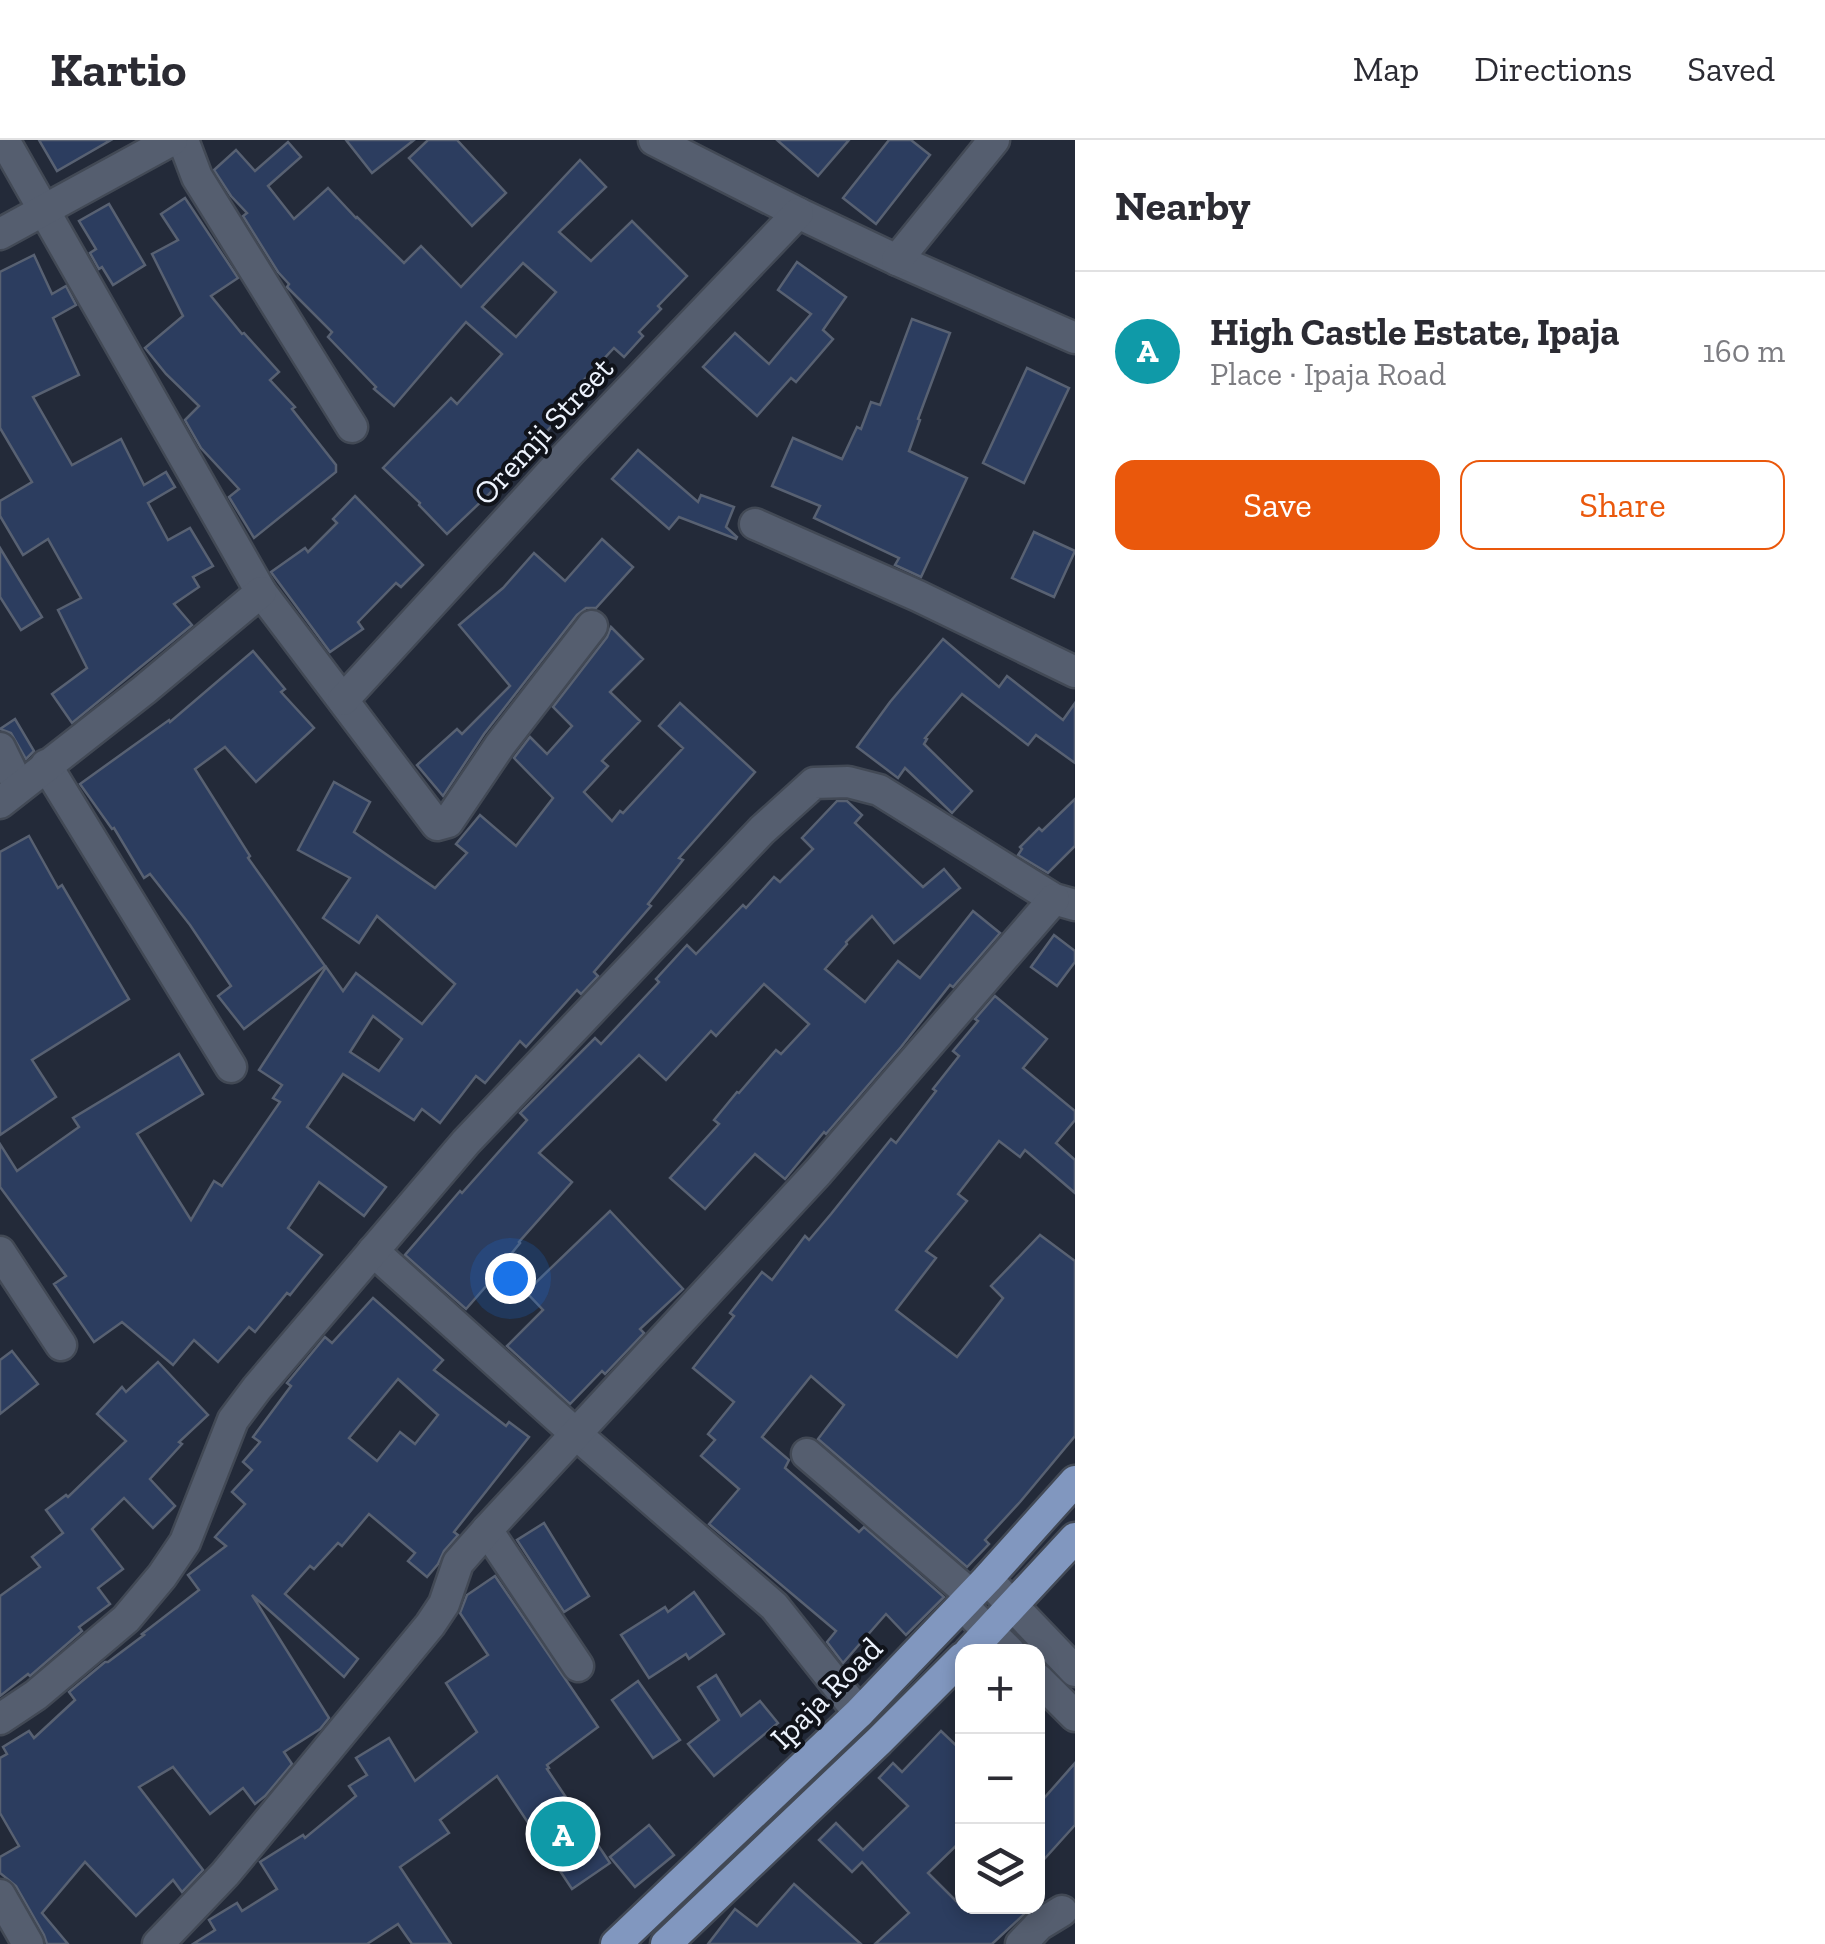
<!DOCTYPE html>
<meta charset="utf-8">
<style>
body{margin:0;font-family:"Zilla Slab",serif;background:#f7f7f7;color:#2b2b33}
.controls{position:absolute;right:30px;bottom:30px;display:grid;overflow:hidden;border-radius:20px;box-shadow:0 5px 15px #0003}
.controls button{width:90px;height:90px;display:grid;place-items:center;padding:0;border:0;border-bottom:2px solid #e1e1e2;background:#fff;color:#2b2b33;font:50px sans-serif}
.you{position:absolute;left:510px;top:1138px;width:35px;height:35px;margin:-25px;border:8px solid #fff;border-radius:50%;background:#1a73e8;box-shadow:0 0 0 15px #1a73e833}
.badge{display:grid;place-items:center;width:65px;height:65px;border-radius:50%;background:#ea580c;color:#fff;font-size:32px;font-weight:700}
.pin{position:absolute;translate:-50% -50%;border:5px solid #fff;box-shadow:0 2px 10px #0006}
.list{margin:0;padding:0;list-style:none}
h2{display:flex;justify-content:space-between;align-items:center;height:130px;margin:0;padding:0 40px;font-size:42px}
h2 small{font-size:32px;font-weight:400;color:#7c7c81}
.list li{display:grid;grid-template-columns:65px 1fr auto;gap:30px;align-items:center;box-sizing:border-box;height:160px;padding:0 40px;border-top:2px solid #e1e1e2}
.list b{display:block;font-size:38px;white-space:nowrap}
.list p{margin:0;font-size:32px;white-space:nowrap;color:#7c7c81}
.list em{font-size:32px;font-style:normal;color:#7c7c81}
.actions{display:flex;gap:20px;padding:30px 40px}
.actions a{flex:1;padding:22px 0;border:2px solid #ea580c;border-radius:20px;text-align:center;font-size:35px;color:#ea580c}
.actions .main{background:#ea580c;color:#fff}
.icon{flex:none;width:55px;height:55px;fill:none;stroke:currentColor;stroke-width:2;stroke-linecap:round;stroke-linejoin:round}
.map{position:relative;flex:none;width:1075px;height:1804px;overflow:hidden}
header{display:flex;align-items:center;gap:60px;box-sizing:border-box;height:140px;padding:0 50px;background:#fff;border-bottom:2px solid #e1e1e2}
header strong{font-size:48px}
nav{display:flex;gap:55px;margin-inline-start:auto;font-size:35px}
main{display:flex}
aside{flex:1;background:#fff}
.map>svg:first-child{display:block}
.building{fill:#2c3d5f;stroke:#586172;stroke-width:2.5;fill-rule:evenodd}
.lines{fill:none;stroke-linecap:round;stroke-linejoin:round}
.minor-casing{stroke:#424955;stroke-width:35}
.major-casing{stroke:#424955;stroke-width:35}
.minor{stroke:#555e6f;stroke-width:30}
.major{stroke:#8197bf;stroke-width:30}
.labels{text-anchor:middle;stroke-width:8;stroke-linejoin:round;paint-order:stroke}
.street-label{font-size:32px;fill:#edf3fd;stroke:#10131a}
</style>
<header>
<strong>Kartio</strong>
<nav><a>Map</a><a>Directions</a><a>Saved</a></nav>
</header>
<main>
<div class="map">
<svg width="1075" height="1804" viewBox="0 0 1075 1804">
<rect width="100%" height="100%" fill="#232a39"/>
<g class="building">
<path d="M 39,0 L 111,0 L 57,31 Z"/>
<path d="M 346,0 L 414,0 L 372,33 Z"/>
<path d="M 428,0 L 457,0 L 506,53 L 472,86 L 409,18 Z"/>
<path d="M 777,0 L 849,0 L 818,36 Z"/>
<path d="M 889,0 L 911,0 L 930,15 L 876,84 L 843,58 Z"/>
<path d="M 288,2 L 301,17 L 268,46 L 294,79 L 328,48 L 356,78 L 357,77 L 404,123 L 421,106 L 461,147 L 580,20 L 606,47 L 559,92 L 591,121 L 632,81 L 687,136 L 658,166 L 661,169 L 639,192 L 643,196 L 624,217 L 614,208 L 552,274 L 558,279 L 488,355 L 447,394 L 419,365 L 420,363 L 383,328 L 451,258 L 457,264 L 502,214 L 466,182 L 394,266 L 374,249 L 376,247 L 328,197 L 332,192 L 287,147 L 289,144 L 278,132 L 243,76 L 247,73 L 231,56 L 214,30 L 236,10 L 255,31 ZM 523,123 L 556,152 L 516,197 L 482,167 Z"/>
<path d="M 185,58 L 238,138 L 211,156 L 242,194 L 244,193 L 279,232 L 270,240 L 295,267 L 292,269 L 336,325 L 336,332 L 254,398 L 229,357 L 239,349 L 201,308 L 185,280 L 199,266 L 166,234 L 145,208 L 183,176 L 152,114 L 178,100 L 161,74 Z"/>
<path d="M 109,64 L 145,125 L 113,145 L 102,127 L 99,129 L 90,113 L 96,109 L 79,81 Z"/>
<path d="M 34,115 L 52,154 L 66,146 L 76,165 L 53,178 L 79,235 L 33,257 L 72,325 L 121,299 L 144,345 L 166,332 L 175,347 L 148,363 L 168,400 L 190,388 L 213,426 L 193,437 L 199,447 L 174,464 L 192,485 L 72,583 L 52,554 L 87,528 L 58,470 L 81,458 L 48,399 L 23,415 L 0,376 L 0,361 L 32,342 L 0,288 L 0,132 Z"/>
<path d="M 797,122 L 846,157 L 823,190 L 833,199 L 796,242 L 791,238 L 757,276 L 703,227 L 735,193 L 769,224 L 811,174 L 778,150 Z"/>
<path d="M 912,179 L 950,193 L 918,279 L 920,280 L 909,311 L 967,338 L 921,437 L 895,425 L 899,418 L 814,378 L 820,366 L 772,346 L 793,298 L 842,319 L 857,287 L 861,289 L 871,262 L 880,265 Z"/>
<path d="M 1027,228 L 1069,248 L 1024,343 L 983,323 Z"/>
<path d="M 638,310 L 698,362 L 701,355 L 734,367 L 726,387 L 737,397 L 736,399 L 679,377 L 669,389 L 612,339 Z"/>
<path d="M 355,356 L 423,425 L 401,447 L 396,443 L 358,482 L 363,489 L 330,512 L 271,432 L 305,408 L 308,412 L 337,383 L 333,379 Z"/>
<path d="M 1034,392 L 1075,411 L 1054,457 L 1012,438 Z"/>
<path d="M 602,399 L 633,427 L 596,468 L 586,468 L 577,475 L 484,594 L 443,656 L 417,625 L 457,589 L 462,594 L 510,546 L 459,485 L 503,448 L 534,413 L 565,441 Z"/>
<path d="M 0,408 L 42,477 L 21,490 L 0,457 Z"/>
<path d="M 611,487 L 643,519 L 610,552 L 640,581 L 602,621 L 608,626 L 584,652 L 612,681 L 620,671 L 623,673 L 683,608 L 659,586 L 680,563 L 755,632 L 679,718 L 683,720 L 648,764 L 651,766 L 594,832 L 598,836 L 581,854 L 577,850 L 526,907 L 520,901 L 485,943 L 476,936 L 440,983 L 422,969 L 414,980 L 343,934 L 307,987 L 386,1047 L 364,1076 L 319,1042 L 288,1088 L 322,1115 L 290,1155 L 287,1153 L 255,1192 L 249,1187 L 218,1222 L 194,1200 L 173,1225 L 122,1182 L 94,1202 L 54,1144 L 66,1136 L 0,1047 L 0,1004 L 17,1031 L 79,987 L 73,978 L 179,914 L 203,954 L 137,994 L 191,1080 L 214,1041 L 222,1046 L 280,962 L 273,958 L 282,945 L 259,930 L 326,827 L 343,851 L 356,833 L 422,884 L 455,844 L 377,776 L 359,803 L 323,778 L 350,738 L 298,710 L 334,642 L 370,662 L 354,692 L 435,748 L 467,713 L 456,704 L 480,675 L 516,706 L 553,658 L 514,618 L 530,597 L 547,614 L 572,586 L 553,567 L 607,497 ZM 373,876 L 402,899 L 379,931 L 350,912 Z"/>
<path d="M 943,499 L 999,547 L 1007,536 L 1063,580 L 1075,563 L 1075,623 L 1036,595 L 1028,605 L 962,554 L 925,598 L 927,599 L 924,604 L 972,651 L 952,673 L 905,628 L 898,638 L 857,607 L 890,562 Z"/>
<path d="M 253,511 L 285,549 L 281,552 L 314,588 L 256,642 L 225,607 L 195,629 L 250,716 L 248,718 L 325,826 L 244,889 L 218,856 L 231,846 L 190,785 L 150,734 L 144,738 L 114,688 L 112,689 L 80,644 L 169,580 L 170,582 Z"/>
<path d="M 15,579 L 34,611 L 26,619 L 11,593 L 0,589 Z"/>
<path d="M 1075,659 L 1075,706 L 1048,733 L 1018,715 L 1022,709 L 1020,707 L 1039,688 L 1042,691 Z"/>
<path d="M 837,661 L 847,661 L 862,675 L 855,683 L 923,747 L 944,729 L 960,748 L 894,803 L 872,776 L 846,802 L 847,804 L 825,829 L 865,862 L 898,821 L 920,838 L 973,771 L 1000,793 L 953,847 L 950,845 L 901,907 L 826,994 L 824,992 L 785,1039 L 755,1014 L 705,1069 L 670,1038 L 719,984 L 714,980 L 737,952 L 739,953 L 776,910 L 781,914 L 809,884 L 764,844 L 716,896 L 711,891 L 666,940 L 639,915 L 539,1013 L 572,1042 L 519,1102 L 520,1103 L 494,1135 L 495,1136 L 466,1169 L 405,1115 L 460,1051 L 462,1053 L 527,980 L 520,973 L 595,898 L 601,904 L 659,842 L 656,839 L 687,805 L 696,814 L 743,765 L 746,768 L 774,737 L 780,742 L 813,709 L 802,698 Z"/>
<path d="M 29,696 L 58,748 L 62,745 L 129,859 L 32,920 L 56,957 L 0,995 L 0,712 Z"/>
<path d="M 1054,795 L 1075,811 L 1075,822 L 1057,846 L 1031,827 Z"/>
<path d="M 995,856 L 1047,899 L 1023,928 L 1075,971 L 1075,980 L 1056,1003 L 1075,1020 L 1075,1053 L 1025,1010 L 1020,1017 L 999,1001 L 958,1054 L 967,1061 L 926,1111 L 936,1118 L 896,1170 L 957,1217 L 1003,1158 L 991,1146 L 1040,1095 L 1075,1121 L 1075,1296 L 1020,1362 L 985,1400 L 989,1404 L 967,1427 L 818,1299 L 844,1265 L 811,1236 L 762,1297 L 789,1320 L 785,1328 L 859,1392 L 864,1387 L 944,1457 L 906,1495 L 886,1474 L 843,1523 L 827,1502 L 836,1491 L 709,1384 L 739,1349 L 701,1316 L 715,1300 L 708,1294 L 734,1262 L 693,1228 L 734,1176 L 730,1173 L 762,1132 L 772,1140 L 805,1096 L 809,1100 L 831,1074 L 891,999 L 896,1003 L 936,951 L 933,949 L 959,916 L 953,911 L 978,881 L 975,879 Z"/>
<path d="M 610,1071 L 683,1149 L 640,1189 L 644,1193 L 605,1234 L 602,1231 L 570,1264 L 507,1206 L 543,1170 L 526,1152 Z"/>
<path d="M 373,1158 L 443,1220 L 434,1230 L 506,1286 L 509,1282 L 529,1297 L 454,1392 L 458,1395 L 444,1411 L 438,1424 L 427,1437 L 408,1421 L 415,1413 L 369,1374 L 342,1406 L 338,1403 L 314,1429 L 310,1426 L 285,1454 L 358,1519 L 344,1537 L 252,1455 L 329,1578 L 320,1589 L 284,1612 L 292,1624 L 265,1656 L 255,1664 L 243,1648 L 210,1674 L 173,1627 L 139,1647 L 203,1730 L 182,1752 L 173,1740 L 136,1776 L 85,1722 L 42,1773 L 68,1804 L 47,1804 L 44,1795 L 16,1746 L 0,1733 L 0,1717 L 19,1706 L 0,1673 L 0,1618 L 7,1614 L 3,1607 L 29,1591 L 34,1598 L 75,1560 L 69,1552 L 105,1522 L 108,1522 L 144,1495 L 142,1494 L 199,1450 L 188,1435 L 226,1406 L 215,1397 L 245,1364 L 232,1352 L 252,1330 L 243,1322 L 260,1302 L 253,1297 L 291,1246 L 287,1243 L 325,1197 L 332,1203 ZM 398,1239 L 438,1275 L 415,1304 L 400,1292 L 377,1321 L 349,1298 Z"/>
<path d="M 12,1211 L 38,1244 L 0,1274 L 0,1220 Z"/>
<path d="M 158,1222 L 208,1275 L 179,1302 L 182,1304 L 150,1339 L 175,1366 L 153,1388 L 124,1358 L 92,1389 L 123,1429 L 98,1448 L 110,1464 L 79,1487 L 82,1491 L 30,1536 L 28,1534 L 0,1556 L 0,1456 L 40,1427 L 32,1417 L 63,1393 L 46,1370 L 66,1355 L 68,1357 L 126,1301 L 97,1274 L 122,1247 L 126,1252 Z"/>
<path d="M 544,1383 L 589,1456 L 564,1472 L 517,1400 Z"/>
<path d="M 495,1436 L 598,1587 L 547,1625 L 549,1628 L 547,1629 L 610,1723 L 572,1749 L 497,1636 L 440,1680 L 449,1693 L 400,1727 L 451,1804 L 412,1804 L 398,1784 L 367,1804 L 193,1804 L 215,1790 L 209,1780 L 237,1763 L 242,1771 L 277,1749 L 260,1722 L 303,1695 L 305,1698 L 356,1656 L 349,1646 L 367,1635 L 356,1618 L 389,1598 L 415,1641 L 477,1592 L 446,1543 L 488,1515 L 460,1473 L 467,1455 Z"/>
<path d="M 694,1452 L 724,1494 L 689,1519 L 686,1514 L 649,1538 L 621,1495 L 665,1467 L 668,1472 Z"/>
<path d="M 716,1535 L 741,1576 L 760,1561 L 778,1583 L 714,1636 L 688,1604 L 719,1580 L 698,1547 Z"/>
<path d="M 638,1541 L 680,1600 L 653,1618 L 612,1560 Z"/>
<path d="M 941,1591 L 962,1611 L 962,1700 L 928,1733 L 961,1766 L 1033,1766 L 992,1804 L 875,1804 L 909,1773 L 862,1722 L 852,1732 L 819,1700 L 836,1683 L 863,1710 L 908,1666 L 879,1638 L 893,1623 L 902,1632 Z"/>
<path d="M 1075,1623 L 1075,1685 L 1038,1726 L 1038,1665 Z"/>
<path d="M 649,1685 L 674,1715 L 635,1747 L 610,1717 Z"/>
<path d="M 794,1744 L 861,1804 L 708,1804 L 735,1769 L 757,1786 Z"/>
</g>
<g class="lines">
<g class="minor-casing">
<g id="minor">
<path d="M 4,0 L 261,452 L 437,685 L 448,682 L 500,605 L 592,486"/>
<path d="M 183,0 L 197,37 L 352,287"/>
<path d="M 654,0 L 798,73 L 897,120 L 1075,198"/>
<path d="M 0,94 L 172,0"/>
<path d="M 897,120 L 994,0"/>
<path d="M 755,384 L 918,456 L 1075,532"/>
<path d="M 343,560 L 569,313 L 798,73"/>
<path d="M 0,608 L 19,647"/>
<path d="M 46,625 L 231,927"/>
<path d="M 0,663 L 144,550 L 261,452"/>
<path d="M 373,1111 L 576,1294 L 774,1466 L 859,1573"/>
<path d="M 0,1112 L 61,1205"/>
<path d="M 807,1314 L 971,1455"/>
<path d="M 487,1390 L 578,1526"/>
<path d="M 987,1439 L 1075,1531"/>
<path d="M 963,1464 C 976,1482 994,1495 1010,1512"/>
<path d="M 1038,1539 L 1075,1576"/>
<path d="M 0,1579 L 36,1555 L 126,1479 L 162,1436 L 185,1402 L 233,1280 L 257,1248 L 466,1002 L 762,690 L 814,643 L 848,642 L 879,650 L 1054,759 L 1075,765"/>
<path d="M 0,1755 L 28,1804"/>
<path d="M 158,1804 L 225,1734 L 430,1485 L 444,1464 L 458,1423 L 487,1390 L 818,1032 L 1054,759"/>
<path d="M 1021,1804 L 1039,1785 L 1062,1771"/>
</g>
</g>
<g class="major-casing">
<g id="major">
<path d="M 969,1512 L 1075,1398"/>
<path d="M 616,1804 L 859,1573 L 987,1439 L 1075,1341"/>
<path d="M 666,1804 L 879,1601 L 962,1518"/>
</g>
</g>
<use href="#minor" class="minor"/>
<use href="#major" class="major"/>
</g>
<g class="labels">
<g class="street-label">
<text transform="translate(543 291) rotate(-47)" y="11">Oremji Street</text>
<text transform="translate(826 1553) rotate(-45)" y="11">Ipaja Road</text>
</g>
</g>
</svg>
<div class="controls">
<button>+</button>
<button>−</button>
<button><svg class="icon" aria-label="layers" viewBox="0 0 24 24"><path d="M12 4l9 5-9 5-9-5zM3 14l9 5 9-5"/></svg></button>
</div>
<div class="you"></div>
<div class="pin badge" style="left:563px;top:1694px;background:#0f9aa8">A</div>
</div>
<aside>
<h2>Nearby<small></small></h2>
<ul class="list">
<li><span class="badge" style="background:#0f9aa8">A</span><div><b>High Castle Estate, Ipaja</b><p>Place · Ipaja Road</p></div><em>160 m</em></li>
</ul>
<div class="actions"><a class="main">Save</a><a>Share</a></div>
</aside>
</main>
